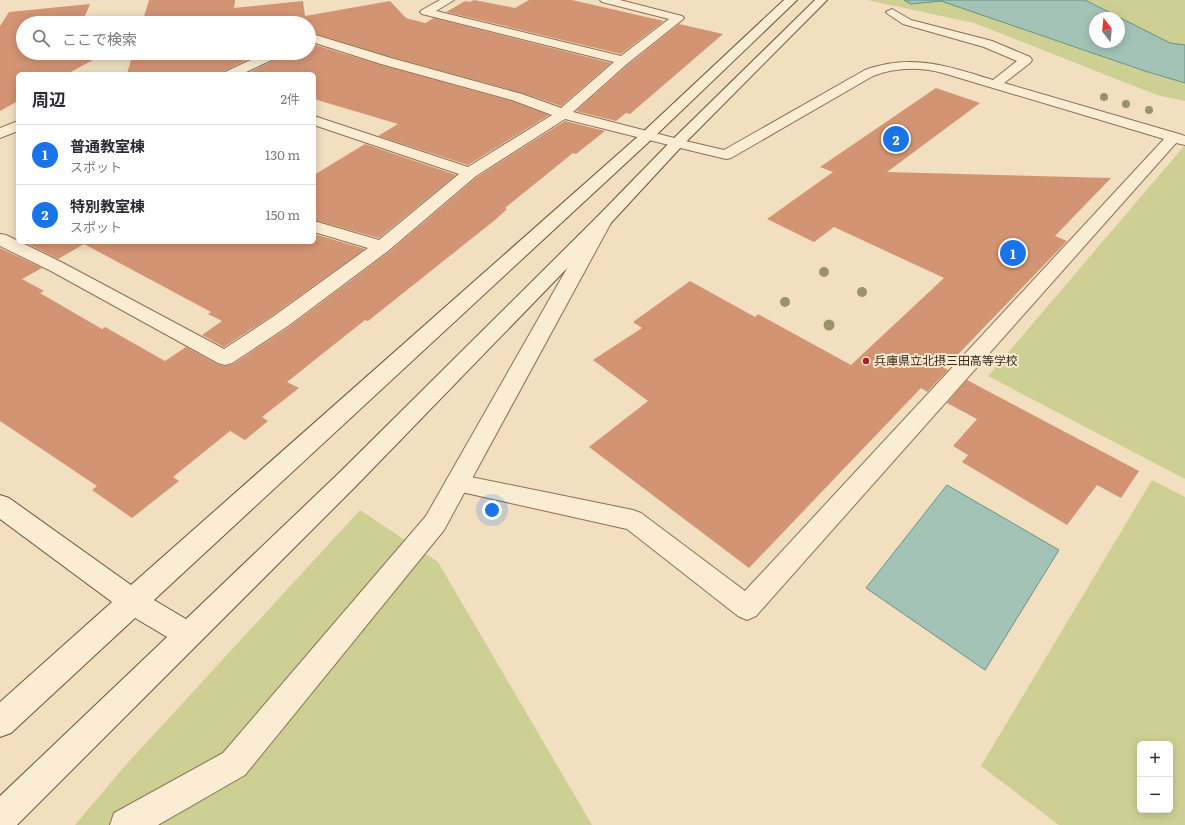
<!DOCTYPE html>
<html lang="ja">
<meta charset="utf-8">
<style>
body{margin:0;font-family:Literata,"Noto Sans JP",serif;background:#f7f7f7;color:#2b2b33}
.controls{position:absolute;right:12px;bottom:12px;display:grid;overflow:hidden;border-radius:6px;box-shadow:0 2px 10px #0003}
.controls button{width:36px;height:36px;display:grid;place-items:center;padding:0;border:0;border-bottom:1px solid #e1e1e2;background:#fff;color:#2b2b33;font:20px sans-serif}
.compass{position:absolute;left:1089px;top:12px;width:36px;height:36px;border-radius:50%;background:#fff;box-shadow:0 2px 10px #0003;rotate:344deg}
.you{position:absolute;left:492px;top:510px;width:14px;height:14px;margin:-10px;border:3px solid #fff;border-radius:50%;background:#1a73e8;box-shadow:0 0 0 6px #1a73e833}
.badge{display:grid;place-items:center;width:26px;height:26px;border-radius:50%;background:#1a73e8;color:#fff;font-size:13px;font-weight:700}
.pin{position:absolute;translate:-50% -50%;border:2px solid #fff;box-shadow:0 1px 4px #0006}
.list{margin:0;padding:0;list-style:none}
h2{display:flex;justify-content:space-between;align-items:center;height:52px;margin:0;padding:0 16px;font-size:17px}
h2 small{font-size:13px;font-weight:400;color:#7c7c81}
.list li{display:grid;grid-template-columns:26px 1fr auto;gap:12px;align-items:center;box-sizing:border-box;height:60px;padding:0 16px;border-top:1px solid #e1e1e2}
.list b{display:block;font-size:15px;white-space:nowrap}
.list p{margin:0;font-size:13px;white-space:nowrap;color:#7c7c81}
.list em{font-size:13px;font-style:normal;color:#7c7c81}
.icon{flex:none;width:22px;height:22px;fill:none;stroke:currentColor;stroke-width:2;stroke-linecap:round;stroke-linejoin:round}
.map{position:relative;flex:none;width:1185px;height:825px;overflow:hidden}
.search{position:absolute;background:#fff;box-shadow:0 2px 10px #0003;left:16px;top:16px;width:300px;height:44px;display:flex;align-items:center;gap:10px;box-sizing:border-box;padding:0 14px;border-radius:22px;color:#7c7c81;font-size:15px}
.panel{position:absolute;background:#fff;box-shadow:0 2px 10px #0003;left:16px;top:72px;width:300px;height:172px;border-radius:6px}
.map>svg:first-child{display:block}
.green{fill:#ced093;fill-rule:evenodd}
.water{fill:#a3c3b7;stroke:#699285;fill-rule:evenodd}
.building{fill:#d39473}
.lines{fill:none;stroke-linecap:round;stroke-linejoin:round}
.lane-casing{stroke:#8c6f56;stroke-width:2}
.street-casing{stroke:#8c6f56;stroke-width:2}
.secondary-casing{stroke:#6e503a;stroke-width:2}
.lane{fill:#fbedd4;fill-rule:evenodd}
.street{fill:#fbedd4;fill-rule:evenodd}
.secondary{fill:#fbedd4;fill-rule:evenodd}
.tree{fill:#989569}
.poi-dot{fill:#a0212b;stroke:#f8ead0;stroke-width:1.5}
.labels{text-anchor:middle;stroke-width:4;stroke-linejoin:round;paint-order:stroke}
.poi-label{font-size:12px;fill:#3a291c;stroke:#f8ead0;text-anchor:start}
</style>
<div class="map">
<svg width="1185" height="825" viewBox="0 0 1185 825">
<rect width="100%" height="100%" fill="#f1dfc0"/>
<g class="green">
<path d="M 867,0 L 1185,0 L 1185,101 L 1157,95 L 974,23 ZM 1095,18 L 1119,18 L 1119,42 L 1095,42 Z"/>
<path d="M 1185,145 L 1185,479 L 988,376 Z"/>
<path d="M 1152,480 L 1185,497 L 1185,825 L 1059,825 L 981,766 ZM 1140,744 L 1170,744 L 1170,810 L 1140,810 Z"/>
<path d="M 360,510 L 438,562 L 592,825 L 75,825 L 123,768 Z"/>
</g>
<g class="water">
<path d="M 904,0 L 1085,0 L 1170,43 L 1185,45 L 1185,83 L 1145,71 L 941,1 L 911,4 ZM 1095,18 L 1119,18 L 1119,42 L 1095,42 Z"/>
<path d="M 947,485 L 1059,550 L 985,670 L 866,588 Z"/>
</g>
<g class="building">
<path d="M 149,0 L 235,0 L 234,8 L 303,1 L 305,16 L 390,1 L 406,18 L 425,23 L 434,18 L 611,63 L 561,106 L 522,93 L 391,57 L 309,32 L 309,23 L 142,23 Z"/>
<path d="M 474,0 L 515,8 L 529,0 L 572,0 L 664,21 L 621,54 L 446,12 L 465,1 L 470,2 Z"/>
<path d="M 90,4 L 82,23 L 23,23 L 23,53 L 106,53 L 67,74 L 18,74 L 18,101 L 0,111 L 0,26 L 9,12 Z"/>
<path d="M 679,24 L 723,34 L 630,114 L 626,113 L 616,121 L 576,111 L 629,64 Z"/>
<path d="M 309,43 L 381,65 L 512,101 L 549,115 L 468,165 L 378,136 L 398,124 L 314,99 L 314,74 L 246,74 L 281,57 L 283,53 L 309,53 Z"/>
<path d="M 133,53 L 262,53 L 226,70 L 224,74 L 127,74 Z"/>
<path d="M 936,88 L 980,103 L 887,172 L 1111,178 L 1055,236 L 1067,241 L 945,368 L 948,370 L 927,392 L 921,388 L 749,568 L 589,447 L 648,401 L 593,360 L 642,328 L 633,322 L 690,281 L 755,317 L 758,314 L 851,365 L 944,278 L 834,227 L 814,242 L 767,219 L 833,172 L 820,167 Z"/>
<path d="M 565,121 L 605,131 L 576,154 L 573,153 L 505,208 L 507,209 L 495,220 L 368,321 L 365,320 L 287,382 L 299,388 L 262,417 L 268,421 L 245,440 L 230,431 L 173,477 L 179,481 L 132,518 L 92,490 L 97,486 L 0,421 L 0,248 L 42,268 L 22,279 L 44,291 L 40,293 L 102,329 L 105,327 L 165,361 L 186,347 L 217,364 L 225,366 L 233,364 L 289,327 L 389,252 L 477,177 Z"/>
<path d="M 365,144 L 456,175 L 379,238 L 314,220 L 314,175 Z"/>
<path d="M 314,234 L 365,249 L 273,315 L 224,347 L 202,335 L 222,321 L 208,314 L 211,312 L 84,244 L 58,259 L 24,242 L 314,242 Z"/>
<path d="M 967,380 L 1139,471 L 1121,498 L 1097,485 L 1067,525 L 962,462 L 968,455 L 953,446 L 977,419 L 947,403 Z"/>
</g>
<g class="lines">
<g class="lane-casing">
<path id="lane" d="M 892,9 L 911,20 L 992,41 L 1030,57 L 1032,60 L 1030,63 L 1004,83 L 1179,134 L 1185,136 L 1185,145 L 1176,143 L 756,616 L 747,620 L 738,616 L 627,529 L 448,489 L 445,483 L 448,477 L 456,474 L 633,510 L 641,513 L 745,591 L 1164,139 L 943,73 C 920,67 896,67 873,76 L 731,158 L 726,159 L 672,146 L 670,143 L 672,140 L 677,139 L 724,150 L 865,70 C 911,53 948,66 993,80 L 1017,61 L 984,47 L 903,24 L 888,14 L 886,12 Z"/>
</g>
<g class="street-casing">
<g id="street">
<path d="M 440,0 L 454,0 L 436,11 L 621,56 L 669,19 L 602,2 L 600,0 L 620,0 L 682,16 L 684,18 L 682,20 L 628,63 L 573,112 L 682,140 L 684,143 L 682,146 L 677,147 L 565,119 L 476,176 L 388,251 L 288,326 L 232,363 L 225,365 L 218,363 L 51,271 L 0,246 L 0,234 L 6,235 L 63,263 L 224,349 L 274,316 L 368,248 L 314,232 L 314,221 L 379,240 L 459,174 L 314,125 L 314,116 L 468,167 L 552,115 L 512,100 L 381,64 L 309,41 L 309,33 L 391,58 L 522,94 L 561,108 L 614,62 L 422,14 L 420,12 L 422,10 Z"/>
<path d="M 266,53 L 282,53 L 280,56 L 242,74 L 225,74 L 227,71 Z"/>
<path d="M 18,121 L 18,131 L 0,138 L 0,128 Z"/>
<path d="M 603,216 L 609,217 L 612,221 L 444,530 L 245,775 L 158,825 L 110,825 L 114,813 L 223,753 L 426,516 L 594,221 L 597,217 Z"/>
</g>
</g>
<g class="secondary-casing">
<path id="secondary" d="M 784,0 L 797,0 L 653,138 L 154,600 L 186,619 L 340,472 L 597,217 L 672,140 L 815,0 L 827,0 L 682,146 L 609,225 L 356,486 L 17,825 L 0,825 L 0,796 L 167,637 L 135,618 L 11,733 L 0,737 L 0,702 L 112,602 L 0,519 L 0,495 L 9,498 L 131,585 L 643,132 Z"/>
</g>
<use href="#lane" class="lane"/>
<use href="#street" class="street"/>
<use href="#secondary" class="secondary"/>
</g>
<g class="tree">
<circle cx="1104" cy="97" r="4"/>
<circle cx="1126" cy="104" r="4"/>
<circle cx="1149" cy="110" r="4"/>
<circle cx="824" cy="272" r="5"/>
<circle cx="862" cy="292" r="5"/>
<circle cx="785" cy="302" r="5"/>
<circle cx="829" cy="325" r="5.5"/>
</g>
<circle class="poi-dot" cx="866" cy="361" r="4"/>
<g class="labels">
<g class="poi-label">
<text x="874" y="365">兵庫県立北摂三田高等学校</text>
</g>
</g>
</svg>
<div class="controls">
<button>+</button>
<button>−</button>
</div>
<svg class="compass" viewBox="-18 -18 36 36"><path d="M0-13l5 13h-10z" fill="#e53935"/><path d="M0 13l5-13h-10z" fill="#7c7c81"/></svg>
<div class="you"></div>
<div class="pin badge" style="left:1013px;top:253px">1</div>
<div class="pin badge" style="left:896px;top:139px">2</div>
<div class="search"><svg class="icon" aria-label="search" viewBox="0 0 24 24"><circle cx="10" cy="10" r="6"/><path d="M15 15l6 6"/></svg>ここで検索</div>
<section class="panel">
<h2>周辺<small>2件</small></h2>
<ul class="list">
<li><span class="badge">1</span><div><b>普通教室棟</b><p>スポット</p></div><em>130 m</em></li>
<li><span class="badge">2</span><div><b>特別教室棟</b><p>スポット</p></div><em>150 m</em></li>
</ul>
</section>
</div>
